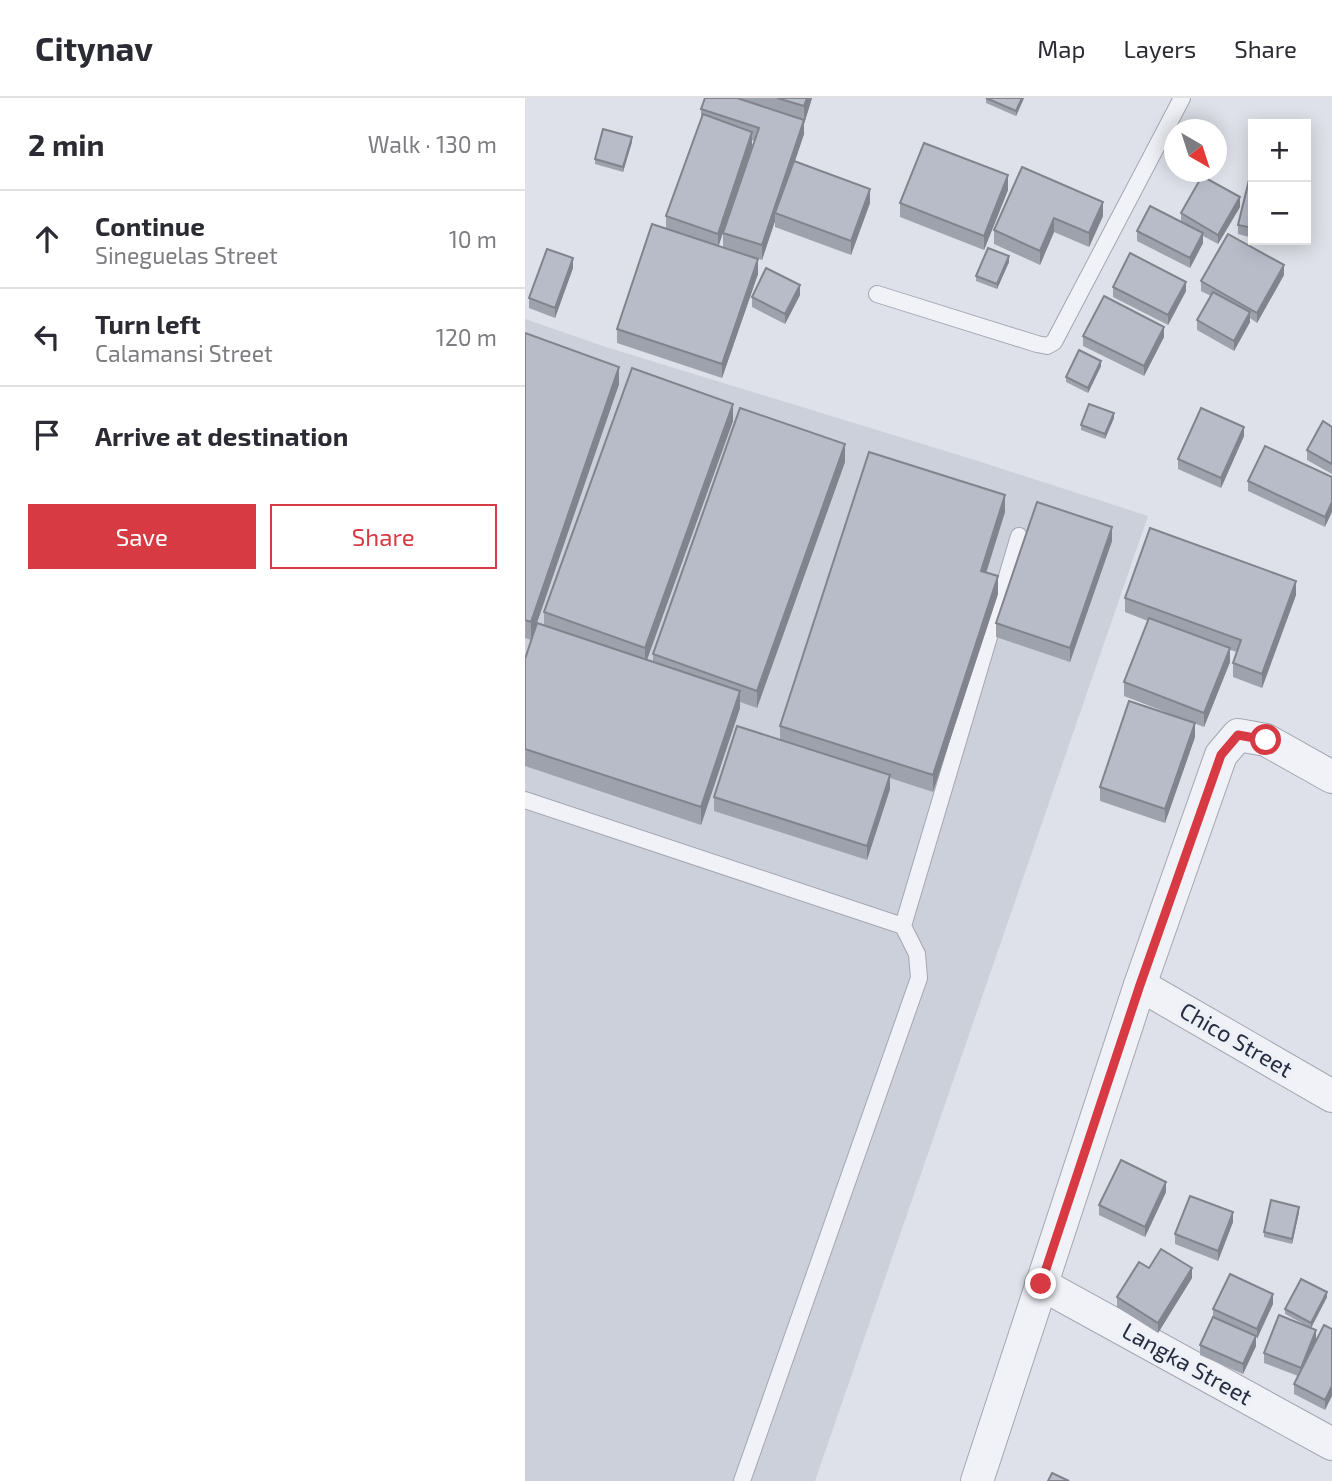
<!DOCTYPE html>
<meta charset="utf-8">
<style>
body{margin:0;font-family:"Exo 2",sans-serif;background:#f2f2f3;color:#2b2b33}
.controls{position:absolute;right:21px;top:21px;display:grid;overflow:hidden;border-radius:0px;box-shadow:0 4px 18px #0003}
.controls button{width:63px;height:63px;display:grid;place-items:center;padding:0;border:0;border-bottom:2px solid #e1e1e2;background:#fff;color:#2b2b33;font:35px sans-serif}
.compass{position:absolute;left:639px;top:21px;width:63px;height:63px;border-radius:50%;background:#fff;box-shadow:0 4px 18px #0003;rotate:141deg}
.stop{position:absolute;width:21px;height:21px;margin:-16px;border:5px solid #d73a42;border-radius:50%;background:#fff}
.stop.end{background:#d73a42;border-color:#fff;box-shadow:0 2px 7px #0008}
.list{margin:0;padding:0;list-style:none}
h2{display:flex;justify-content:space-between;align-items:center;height:91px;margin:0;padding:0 28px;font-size:30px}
h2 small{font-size:23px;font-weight:400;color:#7c7c81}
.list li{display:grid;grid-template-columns:46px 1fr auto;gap:21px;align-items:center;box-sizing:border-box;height:98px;padding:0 28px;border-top:2px solid #e1e1e2}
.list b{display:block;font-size:26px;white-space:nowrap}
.list p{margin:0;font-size:23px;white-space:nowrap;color:#7c7c81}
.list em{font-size:23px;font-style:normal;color:#7c7c81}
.actions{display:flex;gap:14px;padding:21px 28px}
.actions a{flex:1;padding:16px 0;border:2px solid #d73a42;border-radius:0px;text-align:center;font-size:24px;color:#d73a42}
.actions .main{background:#d73a42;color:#fff}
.icon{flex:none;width:38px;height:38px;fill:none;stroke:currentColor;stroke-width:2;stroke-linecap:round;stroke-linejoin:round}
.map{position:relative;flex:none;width:807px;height:1383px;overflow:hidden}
header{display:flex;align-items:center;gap:42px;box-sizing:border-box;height:98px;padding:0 35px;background:#fff;border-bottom:2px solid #e1e1e2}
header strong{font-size:33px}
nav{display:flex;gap:38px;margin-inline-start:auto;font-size:24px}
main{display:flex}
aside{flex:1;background:#fff}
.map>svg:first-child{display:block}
.built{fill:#ccd0db}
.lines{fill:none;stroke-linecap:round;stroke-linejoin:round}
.lane-casing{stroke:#a3a7b3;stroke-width:18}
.street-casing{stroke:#a3a7b3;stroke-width:34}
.lane{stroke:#f1f2f7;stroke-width:16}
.street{stroke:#f1f2f7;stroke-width:32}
.wall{fill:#9ea2ad}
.shaded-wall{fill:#81848d}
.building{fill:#b8bcc9;stroke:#81848d;stroke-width:2}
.route{stroke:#d73a42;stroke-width:9}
.labels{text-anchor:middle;stroke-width:7;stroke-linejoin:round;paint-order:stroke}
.street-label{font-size:23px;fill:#262d40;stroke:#edf0f6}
</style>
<header>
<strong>Citynav</strong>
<nav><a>Map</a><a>Layers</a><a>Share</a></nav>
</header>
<main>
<aside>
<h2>2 min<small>Walk · 130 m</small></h2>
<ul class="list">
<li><svg class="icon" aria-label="ahead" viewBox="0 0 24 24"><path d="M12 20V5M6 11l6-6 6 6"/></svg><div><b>Continue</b><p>Sineguelas Street</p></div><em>10 m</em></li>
<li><svg class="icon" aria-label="left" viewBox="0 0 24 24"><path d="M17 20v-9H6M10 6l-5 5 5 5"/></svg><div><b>Turn left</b><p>Calamansi Street</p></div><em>120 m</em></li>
<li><svg class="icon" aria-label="arrive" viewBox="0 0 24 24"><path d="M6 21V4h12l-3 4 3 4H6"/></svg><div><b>Arrive at destination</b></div></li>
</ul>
<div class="actions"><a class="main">Save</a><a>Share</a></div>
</aside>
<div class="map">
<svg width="807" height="1383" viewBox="0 0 807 1383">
<rect width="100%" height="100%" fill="#dee1e9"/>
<path class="built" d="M 0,221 L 81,249 L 453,363 L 623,418 L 290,1383 L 0,1383 Z"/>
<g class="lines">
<g class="lane-casing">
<g id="lane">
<path d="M 352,196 L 512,246 L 522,248 L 529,244 L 657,0"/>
<path d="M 0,702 L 378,828"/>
<path d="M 217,1383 L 394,880 L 392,856 L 378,828 L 494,438"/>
</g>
</g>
<g class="street-casing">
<g id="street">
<path d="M 615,887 L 807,998"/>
<path d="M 516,1186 L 807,1346"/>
<path d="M 452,1383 L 615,887 L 696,657 L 713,637 L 741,642 L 807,679"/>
</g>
</g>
<use href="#lane" class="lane"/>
<use href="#street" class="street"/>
</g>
<g class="wall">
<path d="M 180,0 L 287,0 L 279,26 L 279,36 L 270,63 L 345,105 L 326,157 L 250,129 L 250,123 L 237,162 L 198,149 L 198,135 L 229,43 L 227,42 L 227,48 L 193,148 L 233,176 L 197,280 L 92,245 L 92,231 L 141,131 L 141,118 L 176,21 L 176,11 Z"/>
<path d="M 461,0 L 499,0 L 491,18 L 461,5 Z"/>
<path d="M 107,44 L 98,74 L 70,66 L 70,61 Z"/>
<path d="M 728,83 L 728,140 L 713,136 L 713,127 Z"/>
<path d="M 483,92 L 459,152 L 375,119 L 375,105 Z"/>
<path d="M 578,104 L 578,118 L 564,149 L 529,134 L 515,167 L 469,146 L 469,132 Z"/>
<path d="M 715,109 L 693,146 L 678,138 L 678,145 L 665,170 L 612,143 L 612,133 L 656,123 L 656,115 Z"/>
<path d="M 734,142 L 756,142 L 754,147 Z"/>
<path d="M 484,164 L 472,191 L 451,183 L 451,178 Z"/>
<path d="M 48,170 L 30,220 L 4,210 L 4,200 Z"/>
<path d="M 759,177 L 732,225 L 725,220 L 725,224 L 709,253 L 672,232 L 672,222 L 686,198 L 676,193 L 676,183 Z"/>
<path d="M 588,189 L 661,193 L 643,227 L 588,199 Z"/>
<path d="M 275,197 L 260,226 L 227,209 L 227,199 Z"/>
<path d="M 0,235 L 94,286 L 6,542 L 0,540 Z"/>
<path d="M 558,238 L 639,239 L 619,278 L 558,248 Z"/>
<path d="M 576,268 L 563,295 L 541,284 L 541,279 Z"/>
<path d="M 589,320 L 580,341 L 556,332 L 556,327 Z"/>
<path d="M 208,323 L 122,562 L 128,564 L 128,556 L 320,364 L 232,610 L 215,604 L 215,610 L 176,727 L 0,668 L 0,561 L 19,528 L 19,514 Z"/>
<path d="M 807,329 L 807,376 L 782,362 L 782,352 Z"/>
<path d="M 719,338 L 696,390 L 653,371 L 653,361 Z"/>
<path d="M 807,379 L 800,429 L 723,393 L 723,383 Z"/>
<path d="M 480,414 L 461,475 L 473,496 L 408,694 L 365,680 L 365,691 L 342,762 L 189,713 L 189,699 L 255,642 L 255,628 Z"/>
<path d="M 587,443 L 545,564 L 471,539 L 471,525 Z"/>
<path d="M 771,497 L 737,590 L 708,579 L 708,565 L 712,554 L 705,552 L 705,564 L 679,629 L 599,598 L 599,584 L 623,523 L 600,514 L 600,500 Z"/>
<path d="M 670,639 L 640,725 L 575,703 L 575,689 Z"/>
<path d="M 641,1094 L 620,1139 L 574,1117 L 574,1107 Z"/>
<path d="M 774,1114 L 767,1146 L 739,1139 L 739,1134 Z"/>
<path d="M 708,1124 L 693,1163 L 650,1146 L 650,1136 Z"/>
<path d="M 667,1180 L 633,1235 L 592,1209 L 592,1199 Z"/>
<path d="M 802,1199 L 786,1230 L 760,1216 L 760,1211 Z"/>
<path d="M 748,1206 L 731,1240 L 731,1248 L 718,1276 L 675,1257 L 675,1247 L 688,1219 L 688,1211 Z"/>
<path d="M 807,1231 L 800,1312 L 769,1296 L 769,1286 L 773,1278 L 739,1265 L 739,1255 L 791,1242 L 788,1248 Z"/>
</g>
<g class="shaded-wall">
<path d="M 282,0 L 287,0 L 279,26 L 279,8 Z"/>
<path d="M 497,0 L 499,0 L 491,18 L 491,13 Z"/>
<path d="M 279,22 L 279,36 L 252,116 L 250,115 L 250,123 L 237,162 L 237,147 Z"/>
<path d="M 227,34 L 227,48 L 193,150 L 193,136 Z"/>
<path d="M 107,39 L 107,44 L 98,74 L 98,69 Z"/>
<path d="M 483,77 L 483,92 L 459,152 L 459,138 Z"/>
<path d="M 345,91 L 345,105 L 326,157 L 326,143 Z"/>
<path d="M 715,99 L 715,109 L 693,146 L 693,137 Z"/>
<path d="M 578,104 L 578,118 L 564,149 L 564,135 Z"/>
<path d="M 529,120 L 529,134 L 515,167 L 515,153 Z"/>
<path d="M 678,135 L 678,145 L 665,170 L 665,160 Z"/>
<path d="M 484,158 L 484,164 L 472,191 L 472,186 Z"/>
<path d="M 48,160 L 48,170 L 30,220 L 30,210 Z"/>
<path d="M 233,161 L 233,176 L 197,280 L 197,266 Z"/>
<path d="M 759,167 L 759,177 L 732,225 L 732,215 Z"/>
<path d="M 661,184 L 661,193 L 643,227 L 643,217 Z"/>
<path d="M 275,187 L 275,197 L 260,226 L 260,216 Z"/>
<path d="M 725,214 L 725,224 L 709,253 L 709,243 Z"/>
<path d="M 639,229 L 639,239 L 619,278 L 619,268 Z"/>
<path d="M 576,263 L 576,268 L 563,295 L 563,290 Z"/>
<path d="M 94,269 L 94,286 L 6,542 L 6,524 Z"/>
<path d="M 208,306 L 208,323 L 120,567 L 120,550 Z"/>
<path d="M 589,315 L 589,320 L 580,341 L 580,336 Z"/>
<path d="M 719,329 L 719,338 L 696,390 L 696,380 Z"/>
<path d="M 320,346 L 320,364 L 232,610 L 232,593 Z"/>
<path d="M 480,397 L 480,414 L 456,491 L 456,473 Z"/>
<path d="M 807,404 L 807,414 L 800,429 L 800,419 Z"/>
<path d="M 587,429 L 587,443 L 545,564 L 545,550 Z"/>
<path d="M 473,478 L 473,496 L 408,694 L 408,677 Z"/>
<path d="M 771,483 L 771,497 L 737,590 L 737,576 Z"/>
<path d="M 705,550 L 705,564 L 679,629 L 679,615 Z"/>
<path d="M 215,593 L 215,610 L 176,727 L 176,709 Z"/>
<path d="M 670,625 L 670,639 L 640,725 L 640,711 Z"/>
<path d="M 365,677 L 365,691 L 342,762 L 342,748 Z"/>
<path d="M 641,1084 L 641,1094 L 620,1139 L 620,1129 Z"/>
<path d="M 774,1109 L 774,1114 L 767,1146 L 767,1141 Z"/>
<path d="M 708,1114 L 708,1124 L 693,1163 L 693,1153 Z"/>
<path d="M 667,1170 L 667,1180 L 633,1235 L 633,1225 Z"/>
<path d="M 802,1194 L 802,1199 L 786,1230 L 786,1225 Z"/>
<path d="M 748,1196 L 748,1206 L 732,1241 L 732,1231 Z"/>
<path d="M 791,1232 L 791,1242 L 776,1279 L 776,1270 Z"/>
<path d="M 731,1238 L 731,1248 L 718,1276 L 718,1266 Z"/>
<path d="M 807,1288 L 807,1298 L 800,1312 L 800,1302 Z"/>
</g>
<g class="building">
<path d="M 180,0 L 212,0 L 279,22 L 237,147 L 198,135 L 234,30 L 176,11 Z"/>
<path d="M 252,0 L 282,0 L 279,8 Z"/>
<path d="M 461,0 L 497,0 L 491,13 Z"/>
<path d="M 178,16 L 227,34 L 193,136 L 141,118 Z"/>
<path d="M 78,31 L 107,39 L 98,69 L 70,61 Z"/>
<path d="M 399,45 L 483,77 L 459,138 L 375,105 Z"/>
<path d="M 269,63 L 345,91 L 326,143 L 250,115 Z"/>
<path d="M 497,69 L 578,104 L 564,135 L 529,120 L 515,153 L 469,132 Z"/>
<path d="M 677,78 L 715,99 L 693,137 L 656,115 Z"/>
<path d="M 724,82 L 728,83 L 728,130 L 713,127 Z"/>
<path d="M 625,108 L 678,135 L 665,160 L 612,133 Z"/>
<path d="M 127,126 L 233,161 L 197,266 L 92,231 Z"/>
<path d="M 703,136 L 759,167 L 732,215 L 676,183 Z"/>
<path d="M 463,150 L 484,158 L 472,186 L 451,178 Z"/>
<path d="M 22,151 L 48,160 L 30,210 L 4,200 Z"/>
<path d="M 605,155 L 661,184 L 643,217 L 588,189 Z"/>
<path d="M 241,170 L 275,187 L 260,216 L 227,199 Z"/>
<path d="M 688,194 L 725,214 L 709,243 L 672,222 Z"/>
<path d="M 579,198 L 639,229 L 619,268 L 558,238 Z"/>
<path d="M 0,235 L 94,269 L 6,524 L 0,522 Z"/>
<path d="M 554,252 L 576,263 L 563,290 L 541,279 Z"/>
<path d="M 107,270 L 208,306 L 120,550 L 19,514 Z"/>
<path d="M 564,306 L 589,315 L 580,336 L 556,327 Z"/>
<path d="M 215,310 L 320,346 L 232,593 L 128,556 Z"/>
<path d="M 676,310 L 719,329 L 696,380 L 653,361 Z"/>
<path d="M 798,323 L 807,329 L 807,366 L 782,352 Z"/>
<path d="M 740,348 L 807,379 L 807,404 L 800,419 L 723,383 Z"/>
<path d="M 344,354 L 480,397 L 456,473 L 473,478 L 408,677 L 255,628 Z"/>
<path d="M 512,404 L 587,429 L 545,550 L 471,525 Z"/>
<path d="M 625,430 L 771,483 L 737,576 L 708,565 L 716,542 L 600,500 Z"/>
<path d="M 624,520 L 705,550 L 679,615 L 599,584 Z"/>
<path d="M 12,525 L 215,593 L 176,709 L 0,651 L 0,561 Z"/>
<path d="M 604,603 L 670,625 L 640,711 L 575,689 Z"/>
<path d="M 212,628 L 365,677 L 342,748 L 189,699 Z"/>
<path d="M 596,1062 L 641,1084 L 620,1129 L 574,1107 Z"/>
<path d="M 665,1098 L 708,1114 L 693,1153 L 650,1136 Z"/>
<path d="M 746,1102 L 774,1109 L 767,1141 L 739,1134 Z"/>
<path d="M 636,1151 L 667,1170 L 633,1225 L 592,1199 L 614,1164 L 624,1170 Z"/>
<path d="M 705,1176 L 748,1196 L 732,1231 L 688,1211 Z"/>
<path d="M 776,1181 L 802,1194 L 786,1225 L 760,1211 Z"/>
<path d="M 754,1217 L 791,1232 L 776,1270 L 739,1255 Z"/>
<path d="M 688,1219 L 731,1238 L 718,1266 L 675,1247 Z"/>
<path d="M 799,1227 L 807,1231 L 807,1288 L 800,1302 L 769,1286 Z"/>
<path d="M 527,1375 L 544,1383 L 523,1383 Z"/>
</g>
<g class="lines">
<path class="route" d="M 516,1186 L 615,887 L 696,657 L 713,637 L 741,642"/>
</g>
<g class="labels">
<g class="street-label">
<text transform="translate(711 942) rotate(30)" y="8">Chico Street</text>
<text transform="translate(662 1266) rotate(29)" y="8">Langka Street</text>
</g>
</g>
</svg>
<div class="controls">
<button>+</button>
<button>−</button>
</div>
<svg class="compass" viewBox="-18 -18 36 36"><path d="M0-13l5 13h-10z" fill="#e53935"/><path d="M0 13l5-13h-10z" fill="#7c7c81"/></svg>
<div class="stop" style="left:741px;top:642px"></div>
<div class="stop end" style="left:516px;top:1186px"></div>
</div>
</main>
